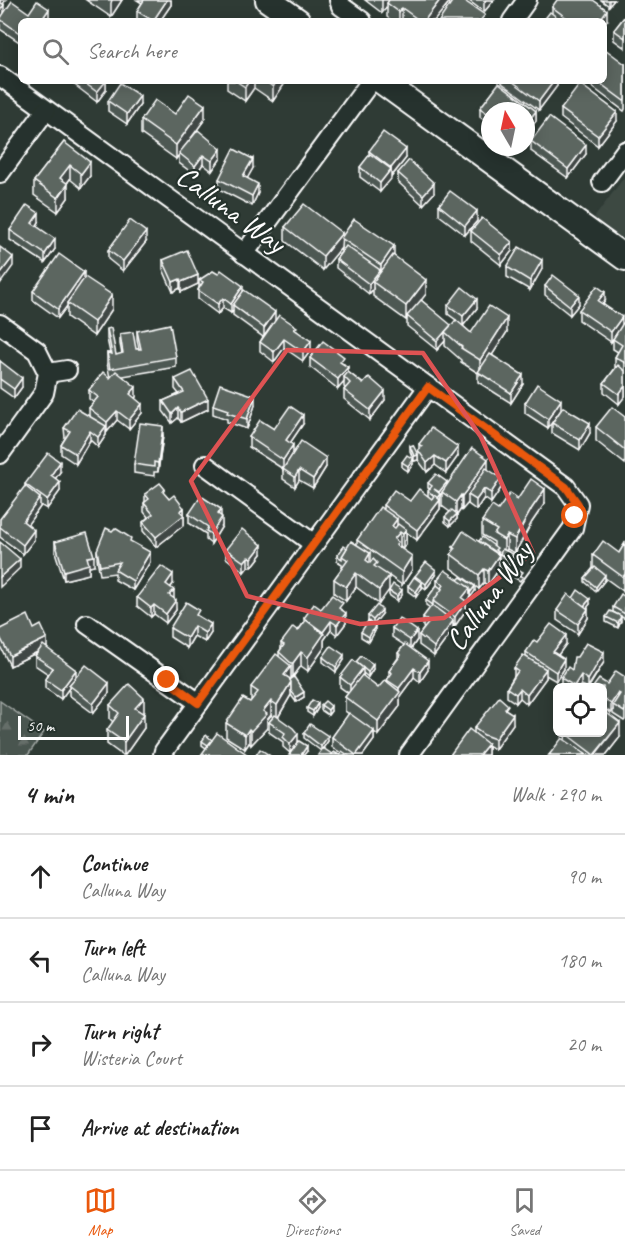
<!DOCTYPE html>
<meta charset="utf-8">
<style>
body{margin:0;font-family:Caveat,sans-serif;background:#f2f2f2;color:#222}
.controls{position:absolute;right:18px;bottom:18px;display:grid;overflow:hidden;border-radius:9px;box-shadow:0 3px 15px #0003}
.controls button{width:54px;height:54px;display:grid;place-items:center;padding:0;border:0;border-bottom:2px solid #e0e0e0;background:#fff;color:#222;font:30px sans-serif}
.compass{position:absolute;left:481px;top:102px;width:54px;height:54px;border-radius:50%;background:#fff;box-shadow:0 3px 15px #0003;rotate:351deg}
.scale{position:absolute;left:18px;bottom:15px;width:111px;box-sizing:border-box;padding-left:6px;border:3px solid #fff;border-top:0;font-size:16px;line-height:21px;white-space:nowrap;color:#fff;-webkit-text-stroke:4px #26332d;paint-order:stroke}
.stop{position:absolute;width:18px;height:18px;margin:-14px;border:4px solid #ea580c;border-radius:50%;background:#fff}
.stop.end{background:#ea580c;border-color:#fff;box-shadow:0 2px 6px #0008}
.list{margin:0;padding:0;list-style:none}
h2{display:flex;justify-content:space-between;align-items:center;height:78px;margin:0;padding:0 24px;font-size:26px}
h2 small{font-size:20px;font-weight:400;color:#767676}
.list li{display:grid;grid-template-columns:39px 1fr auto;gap:18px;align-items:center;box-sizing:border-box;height:84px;padding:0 24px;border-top:2px solid #e0e0e0}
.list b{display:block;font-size:22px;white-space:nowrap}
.list p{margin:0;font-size:20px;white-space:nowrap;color:#767676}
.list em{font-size:20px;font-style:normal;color:#767676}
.icon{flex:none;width:33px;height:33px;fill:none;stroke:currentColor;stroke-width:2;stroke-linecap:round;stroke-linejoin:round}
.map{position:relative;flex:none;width:625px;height:755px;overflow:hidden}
.search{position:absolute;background:#fff;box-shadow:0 3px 15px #0003;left:18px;right:18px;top:18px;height:66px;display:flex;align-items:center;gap:15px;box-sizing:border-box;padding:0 21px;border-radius:9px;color:#767676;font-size:22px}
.sheet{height:414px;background:#fff}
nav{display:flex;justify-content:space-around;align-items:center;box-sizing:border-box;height:84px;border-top:2px solid #e0e0e0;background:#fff;font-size:16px;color:#767676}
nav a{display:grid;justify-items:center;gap:3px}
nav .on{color:#ea580c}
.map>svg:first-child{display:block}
.built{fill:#3c4842}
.forest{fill:url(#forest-firs);stroke:#a4aaa7;stroke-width:1.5}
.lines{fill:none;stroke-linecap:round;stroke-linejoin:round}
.minor-casing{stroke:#fff;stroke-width:22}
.major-casing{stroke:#fff;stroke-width:28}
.minor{stroke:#26332d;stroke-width:18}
.major{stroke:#26332d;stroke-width:24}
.wall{fill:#4e5853;stroke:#fff;stroke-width:1.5}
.shaded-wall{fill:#404744;stroke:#fff;stroke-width:1.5}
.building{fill:#5b6661;stroke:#fff;stroke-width:1.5}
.route{stroke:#ea580c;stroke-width:8}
.marked{fill:none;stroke:#de5353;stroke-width:4.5;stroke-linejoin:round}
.labels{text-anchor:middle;stroke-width:4.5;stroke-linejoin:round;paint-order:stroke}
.street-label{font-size:30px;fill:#fff;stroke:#26332d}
</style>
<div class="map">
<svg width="625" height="755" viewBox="0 0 625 755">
<defs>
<pattern id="forest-firs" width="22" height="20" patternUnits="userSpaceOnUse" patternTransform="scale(1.5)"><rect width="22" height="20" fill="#4a544f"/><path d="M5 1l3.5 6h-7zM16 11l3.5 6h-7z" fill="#656e69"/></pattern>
</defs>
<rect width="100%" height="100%" fill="#2f3b35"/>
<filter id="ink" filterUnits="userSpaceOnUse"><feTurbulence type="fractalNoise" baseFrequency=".0167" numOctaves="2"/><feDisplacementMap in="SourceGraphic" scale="12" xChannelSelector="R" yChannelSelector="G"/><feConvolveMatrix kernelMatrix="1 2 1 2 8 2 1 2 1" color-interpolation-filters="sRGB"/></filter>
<g filter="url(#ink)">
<path class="built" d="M 625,176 L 625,240 L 594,218 Z"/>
<path class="forest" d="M 0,701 L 44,732 L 28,755 L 0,755 Z"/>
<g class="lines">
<g class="minor-casing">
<g id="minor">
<path d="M 339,0 L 341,6 L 362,21"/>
<path d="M 512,21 L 527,0"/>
<path d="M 0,76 L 566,487 L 578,504 L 573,528 L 409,755"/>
<path d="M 0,173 L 46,110"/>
<path d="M 602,182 L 625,151"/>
<path d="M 244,254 L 371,81"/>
<path d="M 0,324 L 37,351 L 48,373 L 44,393 L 0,454"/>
<path d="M 48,373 L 67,370"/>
<path d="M 205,465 L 314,544"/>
<path d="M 87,624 L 199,703"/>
<path d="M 163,755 L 164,751 L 428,387"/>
</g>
</g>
<g class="major-casing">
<g id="major">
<path d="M 268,0 L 298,21"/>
<path d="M 381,81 L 625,258"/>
</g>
</g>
<use href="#minor" class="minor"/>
<use href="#major" class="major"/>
</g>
<g class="wall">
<path d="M 0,0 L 2,4 L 4,13 L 29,13 L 49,19 L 47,21 L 21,21 L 21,43 L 0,29 Z"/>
<path d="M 86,0 L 122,0 L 111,17 Z"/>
<path d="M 137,0 L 171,0 L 171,5 L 160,21 L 138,21 L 137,20 L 137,11 L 142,3 Z"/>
<path d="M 365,0 L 451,0 L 434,21 L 392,21 L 387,17 L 387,7 L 382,13 Z"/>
<path d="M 468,0 L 494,0 L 484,12 Z"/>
<path d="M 601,0 L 614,0 L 609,6 Z"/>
<path d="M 552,7 L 607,20 L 604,21 L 543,21 L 552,13 Z"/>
<path d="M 625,16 L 625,48 L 614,40 L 614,30 Z"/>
<path d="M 625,64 L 625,109 L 624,111 L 587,83 L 587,81 L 604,81 Z"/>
<path d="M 72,81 L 106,81 L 106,90 L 97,102 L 72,83 Z"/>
<path d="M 227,81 L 285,81 L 285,83 L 273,101 L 254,88 L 245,101 L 227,89 Z"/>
<path d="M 502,81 L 557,81 L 557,86 L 539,110 L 502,83 Z"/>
<path d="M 499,83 L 536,111 L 536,121 L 526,133 L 526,111 L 490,111 L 490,124 L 480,117 L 480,108 Z"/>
<path d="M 108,101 L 140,105 L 127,124 L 108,111 Z"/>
<path d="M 561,109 L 617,121 L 598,146 L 561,118 Z"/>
<path d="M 175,114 L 205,119 L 190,139 L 221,158 L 212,171 L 203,164 L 195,175 L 179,163 L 179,155 L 176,159 L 141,134 L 141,120 Z"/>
<path d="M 531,141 L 586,154 L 568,178 L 531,151 Z"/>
<path d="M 64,142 L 90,176 L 81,188 L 70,179 L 67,183 L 68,198 L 58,212 L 34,195 L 34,181 Z"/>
<path d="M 369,151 L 406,158 L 380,192 L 360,177 L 360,167 L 369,156 Z"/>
<path d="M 253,168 L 247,178 L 258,193 L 252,206 L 219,189 L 219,179 Z"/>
<path d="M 398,173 L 434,193 L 423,205 L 398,182 Z"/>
<path d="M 439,205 L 477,221 L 465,235 L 439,215 Z"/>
<path d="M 39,222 L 37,226 L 55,249 L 45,263 L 10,240 L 10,230 Z"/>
<path d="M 285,227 L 342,237 L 394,256 L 426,294 L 421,300 L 451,326 L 456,320 L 448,314 L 448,305 L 477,308 L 463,326 L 471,333 L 507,332 L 492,355 L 523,384 L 511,403 L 478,382 L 478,373 L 461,362 L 461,360 L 445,346 L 445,341 L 437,350 L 407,326 L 407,318 L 406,320 L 373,296 L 373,289 L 369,294 L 336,268 L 336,259 L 341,252 L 341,248 L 323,270 L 285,241 Z"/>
<path d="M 471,231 L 512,251 L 501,265 L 471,241 Z"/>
<path d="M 146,242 L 123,271 L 108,259 L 108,250 Z"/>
<path d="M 163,260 L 198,284 L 181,292 L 180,288 L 173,292 L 163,269 Z"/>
<path d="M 507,267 L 542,269 L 530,290 L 507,277 Z"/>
<path d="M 84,279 L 112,309 L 94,336 L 67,317 L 67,306 L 58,318 L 33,300 L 33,291 Z"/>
<path d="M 199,280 L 243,291 L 275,320 L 297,331 L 311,350 L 303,361 L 284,348 L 274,362 L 260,351 L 260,342 L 263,337 L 233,315 L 233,311 L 231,313 L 223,308 L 218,314 L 198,299 L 198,290 L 199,287 Z"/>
<path d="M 545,286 L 579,304 L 570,315 L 545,295 Z"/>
<path d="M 605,301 L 603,304 L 622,325 L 625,324 L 625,396 L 619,404 L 604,392 L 604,383 L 616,367 L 615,367 L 615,357 L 618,352 L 613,349 L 613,339 L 611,342 L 579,320 L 579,310 Z"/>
<path d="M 107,329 L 116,355 L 122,354 L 120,344 L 120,334 L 136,349 L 139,349 L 137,340 L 137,331 L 176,357 L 176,367 L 123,376 L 136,397 L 135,398 L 142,413 L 129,429 L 117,420 L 107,432 L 106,431 L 106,435 L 98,447 L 90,440 L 76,464 L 61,454 L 61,445 L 65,438 L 64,428 L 89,416 L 89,408 L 94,403 L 89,399 L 89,390 L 110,378 L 107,363 L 107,353 L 110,353 L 107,339 Z"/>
<path d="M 310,358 L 344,364 L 348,372 L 385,400 L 370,420 L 344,399 L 344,390 L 345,388 L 344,387 L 344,382 L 338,389 L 310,367 Z"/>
<path d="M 0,361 L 22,387 L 14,398 L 0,388 Z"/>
<path d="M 175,379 L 208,409 L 181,422 L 178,418 L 172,423 L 163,411 L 163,401 L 179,394 L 175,389 Z"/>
<path d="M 525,403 L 561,410 L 548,428 L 525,413 Z"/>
<path d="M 213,405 L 255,405 L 247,429 L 227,422 L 227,419 L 213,414 Z"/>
<path d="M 625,417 L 625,464 L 596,441 L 596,427 Z"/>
<path d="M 552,423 L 590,433 L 580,450 L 552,433 Z"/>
<path d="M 303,424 L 290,443 L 293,454 L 326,467 L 313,488 L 299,480 L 295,487 L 283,479 L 283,469 L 249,447 L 249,437 L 274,429 Z"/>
<path d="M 163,436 L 158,472 L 154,472 L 154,476 L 134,473 L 134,464 Z"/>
<path d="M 419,444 L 458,456 L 446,473 L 435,465 L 427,472 L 418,460 L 418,450 L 419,449 Z"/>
<path d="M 410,446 L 418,460 L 414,461 L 410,451 Z"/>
<path d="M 402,462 L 413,464 L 408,471 L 402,467 Z"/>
<path d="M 488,470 L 501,488 L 491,503 L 484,498 L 476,510 L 468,504 L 468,503 L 462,510 L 461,509 L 457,515 L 457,519 L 450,526 L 445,522 L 445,517 L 450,512 L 442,506 L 442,493 L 440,495 L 440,509 L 417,540 L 406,532 L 406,544 L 403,548 L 400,546 L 399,547 L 412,570 L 402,585 L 389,576 L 379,604 L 356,587 L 346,601 L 334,593 L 334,579 L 342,568 L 342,564 L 337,561 L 337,556 L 347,548 L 357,544 L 357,540 L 383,509 L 383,505 L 410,501 L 428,496 L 428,491 L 430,489 L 428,488 L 428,483 L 447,485 Z"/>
<path d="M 60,472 L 55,478 L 60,491 L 47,509 L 40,505 L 40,507 L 27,525 L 34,540 L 23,554 L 0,537 L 0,519 L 25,487 L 25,484 Z"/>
<path d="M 145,494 L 165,495 L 169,499 L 184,508 L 184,525 L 156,547 L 143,531 L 143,522 L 148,517 L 144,512 L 144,503 L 145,501 Z"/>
<path d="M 516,499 L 545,503 L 532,522 L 515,553 L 507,549 L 506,551 L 513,558 L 511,563 L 510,563 L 510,567 L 507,571 L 499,566 L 499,569 L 488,585 L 484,583 L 479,589 L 451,568 L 451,554 L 453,552 L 453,547 L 479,541 L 494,546 L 494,542 L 482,535 L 482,521 Z"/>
<path d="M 189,514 L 221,516 L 222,526 L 211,544 L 206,540 L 206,534 L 189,523 Z"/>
<path d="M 55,542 L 94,565 L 89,566 L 89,574 L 64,580 L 55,552 Z"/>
<path d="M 131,542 L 150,562 L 133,590 L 115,580 L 115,573 L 100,575 L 97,559 L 97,550 Z"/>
<path d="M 625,543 L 625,588 L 623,591 L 605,578 L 605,580 L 596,591 L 585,582 L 585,578 L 593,568 L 593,555 L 619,553 Z"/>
<path d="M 226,549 L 262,554 L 252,567 L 248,567 L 244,572 L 226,558 Z"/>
<path d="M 510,570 L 523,577 L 520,581 L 510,575 Z"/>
<path d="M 436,575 L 426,589 L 422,586 L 422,588 L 416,597 L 408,591 L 408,586 L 415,578 L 415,576 Z"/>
<path d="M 437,580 L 475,591 L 466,602 L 466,610 L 455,626 L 453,624 L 453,630 L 434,656 L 419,645 L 419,635 L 424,628 L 423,627 L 423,617 L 430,608 L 426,605 L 426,600 L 437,585 Z"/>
<path d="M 173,584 L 171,587 L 176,610 L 166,623 L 154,614 L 151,617 L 137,606 L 137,597 Z"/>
<path d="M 389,591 L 402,595 L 397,601 L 389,595 Z"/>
<path d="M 625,597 L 625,619 L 613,612 L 613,607 Z"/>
<path d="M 573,598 L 590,604 L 587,607 L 588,618 L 578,634 L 557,620 L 557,610 Z"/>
<path d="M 321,609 L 343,611 L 346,623 L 337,635 L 331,630 L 324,640 L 324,648 L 308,671 L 301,666 L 293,677 L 291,677 L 291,679 L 304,697 L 296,702 L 291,695 L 278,718 L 307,751 L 290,753 L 283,747 L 283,742 L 269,732 L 269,722 L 273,717 L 271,715 L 267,720 L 267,728 L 251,745 L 249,743 L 245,749 L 226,737 L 226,723 L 251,701 L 251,687 L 279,656 L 279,652 L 281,649 L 281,643 L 298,631 L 304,622 L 304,618 Z"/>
<path d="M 382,614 L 373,625 L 375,631 L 369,642 L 361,637 L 361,632 L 371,624 L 368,620 L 368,616 Z"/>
<path d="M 199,617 L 211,633 L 205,642 L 194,636 L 187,648 L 170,637 L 170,628 Z"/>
<path d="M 606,617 L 621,621 L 618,628 L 606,622 Z"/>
<path d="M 392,628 L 417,640 L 411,649 L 428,670 L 420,682 L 414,677 L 400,696 L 400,706 L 378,735 L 374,732 L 374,740 L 363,755 L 340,755 L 341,753 L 332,747 L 332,737 L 349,714 L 345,711 L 345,697 L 348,693 L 340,687 L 340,677 L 356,662 L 373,669 L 368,677 L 363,673 L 363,677 L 378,688 L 387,682 L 387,680 L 389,677 L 389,671 L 398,658 L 398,653 L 404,645 L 392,637 Z"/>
<path d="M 0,629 L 34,629 L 47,647 L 46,648 L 76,678 L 109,693 L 93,713 L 69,695 L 69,688 L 61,699 L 45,688 L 45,679 L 48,674 L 35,665 L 35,656 L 38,652 L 10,666 L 0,646 Z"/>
<path d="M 537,642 L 566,644 L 558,655 L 564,669 L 556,681 L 546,675 L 546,678 L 527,704 L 520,698 L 516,703 L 507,697 L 507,688 L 514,676 L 514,668 L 526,656 L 526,652 Z"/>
<path d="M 323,657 L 344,660 L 336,672 L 323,662 Z"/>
<path d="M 604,662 L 589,687 L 586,687 L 581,685 L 579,687 L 561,687 L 561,678 L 572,670 Z"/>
<path d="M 625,677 L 625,720 L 624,721 L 613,714 L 613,710 L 611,713 L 603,708 L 603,687 L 607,684 Z"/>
<path d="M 110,705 L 144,712 L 142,713 L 144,728 L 125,755 L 122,755 L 107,744 L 107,730 L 113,722 L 110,719 Z"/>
<path d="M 321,705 L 331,711 L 328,715 L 321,710 Z"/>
<path d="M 307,708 L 318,708 L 313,716 L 307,712 Z"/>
<path d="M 508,711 L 513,724 L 495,749 L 488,746 L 488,755 L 474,733 L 474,728 Z"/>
<path d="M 566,732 L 620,737 L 606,755 L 549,755 L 565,740 Z"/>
<path d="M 304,733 L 328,741 L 321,751 L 304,738 Z"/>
<path d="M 212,740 L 206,748 L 202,745 L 202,741 Z"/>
</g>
<g class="shaded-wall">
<path d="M 0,0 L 6,0 L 0,7 Z"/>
<path d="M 112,0 L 122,0 L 111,17 L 111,3 Z"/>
<path d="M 167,0 L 171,0 L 171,5 L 160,21 L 153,21 Z"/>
<path d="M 382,0 L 392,0 L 387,3 L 387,7 L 382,13 Z"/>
<path d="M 440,0 L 451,0 L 434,21 L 424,21 Z"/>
<path d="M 486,0 L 494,0 L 484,12 L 484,3 Z"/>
<path d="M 609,0 L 614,0 L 609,6 Z"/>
<path d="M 4,5 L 4,15 L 0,19 L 0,10 Z"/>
<path d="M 402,8 L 402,21 L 399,21 L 399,12 Z"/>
<path d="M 49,9 L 49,19 L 47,21 L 41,21 Z"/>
<path d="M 607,10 L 607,20 L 604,24 L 604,21 L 599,21 Z"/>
<path d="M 106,81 L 106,90 L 97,102 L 97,92 Z"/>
<path d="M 249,81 L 254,81 L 254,88 L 245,101 L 245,87 Z"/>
<path d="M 277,81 L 285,81 L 285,83 L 273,101 L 273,87 Z"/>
<path d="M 554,81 L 557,81 L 557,86 L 539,110 L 539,101 Z"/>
<path d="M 140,96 L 140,105 L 127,124 L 127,114 Z"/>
<path d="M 205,105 L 205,119 L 176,159 L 176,145 Z"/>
<path d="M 536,111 L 536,121 L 526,133 L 526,124 Z"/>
<path d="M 617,112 L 617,121 L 598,146 L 598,136 Z"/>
<path d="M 586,145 L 586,154 L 568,178 L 568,169 Z"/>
<path d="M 221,149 L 221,158 L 212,171 L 212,161 Z"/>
<path d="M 406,149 L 406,158 L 391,177 L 391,168 Z"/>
<path d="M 203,155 L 203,164 L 195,175 L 195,166 Z"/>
<path d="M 253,159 L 253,168 L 243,186 L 243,176 Z"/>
<path d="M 90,162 L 90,176 L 81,188 L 81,174 Z"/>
<path d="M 70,165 L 70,179 L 60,192 L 60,178 Z"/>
<path d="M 391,169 L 391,179 L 380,192 L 380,183 Z"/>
<path d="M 434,183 L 434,193 L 423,205 L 423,195 Z"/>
<path d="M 68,184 L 68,198 L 58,212 L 58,198 Z"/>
<path d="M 258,184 L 258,193 L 252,206 L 252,196 Z"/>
<path d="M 477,211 L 477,221 L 465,235 L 465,226 Z"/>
<path d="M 39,213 L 39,222 L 32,233 L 32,223 Z"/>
<path d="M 146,232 L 146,242 L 123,271 L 123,261 Z"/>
<path d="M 342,233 L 341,248 L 323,270 L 323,256 Z"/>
<path d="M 55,239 L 55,249 L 45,263 L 45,254 Z"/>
<path d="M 512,242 L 512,251 L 501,265 L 501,255 Z"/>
<path d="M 394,246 L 394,260 L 381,279 L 381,265 Z"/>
<path d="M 13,257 L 13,266 L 0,284 L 0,274 Z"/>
<path d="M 542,260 L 542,269 L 530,290 L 530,281 Z"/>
<path d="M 380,270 L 380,280 L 373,282 L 373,289 L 369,294 L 369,284 Z"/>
<path d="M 84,272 L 84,281 L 67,303 L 67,306 L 58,318 L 58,309 Z"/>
<path d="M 198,275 L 198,284 L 181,292 L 181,282 Z"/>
<path d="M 180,279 L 180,288 L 173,292 L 173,282 Z"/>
<path d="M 426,280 L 426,294 L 408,317 L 407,316 L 406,320 L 406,306 Z"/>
<path d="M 243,286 L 243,296 L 233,305 L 233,311 L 231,313 L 231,304 Z"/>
<path d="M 605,292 L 605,301 L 598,310 L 598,301 Z"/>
<path d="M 112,295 L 112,309 L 94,336 L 94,322 Z"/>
<path d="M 579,295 L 579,304 L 570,315 L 570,306 Z"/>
<path d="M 223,298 L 223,308 L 218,314 L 218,304 Z"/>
<path d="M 477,299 L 477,308 L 463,326 L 463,316 Z"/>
<path d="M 275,312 L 275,322 L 264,337 L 264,328 Z"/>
<path d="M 622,317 L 622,326 L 611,342 L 611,332 Z"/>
<path d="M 507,318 L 507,332 L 480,374 L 480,360 Z"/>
<path d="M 451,325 L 445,332 L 445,341 L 437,350 L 437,341 Z"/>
<path d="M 284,339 L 284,348 L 274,362 L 274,352 Z"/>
<path d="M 311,341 L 311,350 L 303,361 L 303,352 Z"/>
<path d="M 348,367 L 348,377 L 344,377 L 344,382 L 338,389 L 338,379 Z"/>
<path d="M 523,375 L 523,384 L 511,403 L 511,393 Z"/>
<path d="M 22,378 L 22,387 L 14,398 L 14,389 Z"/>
<path d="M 625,386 L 625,396 L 619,404 L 619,394 Z"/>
<path d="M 136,387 L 136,397 L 130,404 L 130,394 Z"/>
<path d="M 385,391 L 385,400 L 370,420 L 370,410 Z"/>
<path d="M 255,396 L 255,405 L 247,429 L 247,419 Z"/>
<path d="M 208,399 L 208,409 L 181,422 L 181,412 Z"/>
<path d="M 561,400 L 561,410 L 548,428 L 548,419 Z"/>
<path d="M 142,404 L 142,413 L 129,429 L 129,420 Z"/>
<path d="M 178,408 L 178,418 L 172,423 L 172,414 Z"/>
<path d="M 117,411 L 117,420 L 107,432 L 107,422 Z"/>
<path d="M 303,415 L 303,424 L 286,449 L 286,440 Z"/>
<path d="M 590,423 L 590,433 L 580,450 L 580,440 Z"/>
<path d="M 106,426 L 106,435 L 98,447 L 98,437 Z"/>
<path d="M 163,426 L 163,436 L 158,472 L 158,463 Z"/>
<path d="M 90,431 L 90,440 L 76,464 L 76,454 Z"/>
<path d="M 293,445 L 293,454 L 283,470 L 283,460 Z"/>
<path d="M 458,447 L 458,456 L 446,473 L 446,463 Z"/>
<path d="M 418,455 L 418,460 L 414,461 L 414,456 Z"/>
<path d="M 435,456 L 435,465 L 427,472 L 427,463 Z"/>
<path d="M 326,458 L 326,467 L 313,488 L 313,479 Z"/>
<path d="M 413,459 L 413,464 L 408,471 L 408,466 Z"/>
<path d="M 488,459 L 488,473 L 468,495 L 468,503 L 462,510 L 462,496 Z"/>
<path d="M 60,462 L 60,472 L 51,485 L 51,475 Z"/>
<path d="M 299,470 L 299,480 L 295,487 L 295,477 Z"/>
<path d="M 501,478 L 501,488 L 491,503 L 491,493 Z"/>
<path d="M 60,482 L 60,491 L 47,509 L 47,500 Z"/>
<path d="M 447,482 L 447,486 L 440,495 L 440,499 L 437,503 L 437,498 L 439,495 L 439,492 Z"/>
<path d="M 484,489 L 484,498 L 476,510 L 476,500 Z"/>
<path d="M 545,489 L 545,503 L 532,522 L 515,553 L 515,539 L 532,508 Z"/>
<path d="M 461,495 L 461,509 L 457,515 L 457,519 L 450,526 L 450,521 L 456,515 L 456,502 Z"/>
<path d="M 40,498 L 40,507 L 23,531 L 23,521 Z"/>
<path d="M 440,500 L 440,509 L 417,540 L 417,530 Z"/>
<path d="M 184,508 L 184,525 L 156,547 L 156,537 Z"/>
<path d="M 221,509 L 221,519 L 222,517 L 222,526 L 211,544 L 211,534 L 218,514 Z"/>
<path d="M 397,519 L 397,533 L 392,526 Z"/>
<path d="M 34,530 L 34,540 L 23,554 L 23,545 Z"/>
<path d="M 406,530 L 406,544 L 403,548 L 403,534 Z"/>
<path d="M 400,532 L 400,546 L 398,548 L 394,539 Z"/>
<path d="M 507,535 L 507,549 L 504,554 L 504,540 Z"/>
<path d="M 262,545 L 262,554 L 252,567 L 252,558 Z"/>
<path d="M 150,552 L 150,562 L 133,590 L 133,581 Z"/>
<path d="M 370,553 L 370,567 L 366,560 Z"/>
<path d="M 499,555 L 499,569 L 488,585 L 488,571 Z"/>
<path d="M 94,556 L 94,565 L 89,566 L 89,574 L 64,580 L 64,571 L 87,557 Z"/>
<path d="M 412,556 L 412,570 L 402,585 L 402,572 Z"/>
<path d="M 248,557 L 248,567 L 244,572 L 244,562 Z"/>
<path d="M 20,559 L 20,568 L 0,587 L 0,577 Z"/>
<path d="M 510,562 L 510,567 L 507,571 L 507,566 Z"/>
<path d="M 484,569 L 484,583 L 479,589 L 479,575 Z"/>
<path d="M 436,570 L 436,575 L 426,589 L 426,584 Z"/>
<path d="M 356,573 L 356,587 L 346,601 L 346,587 Z"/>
<path d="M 173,574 L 173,584 L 166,593 L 166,584 Z"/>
<path d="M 625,574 L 625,588 L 623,591 L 623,577 Z"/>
<path d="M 605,575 L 605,580 L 596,591 L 596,587 Z"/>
<path d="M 389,576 L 389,590 L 379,604 L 379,590 Z"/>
<path d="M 422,583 L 422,588 L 416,597 L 416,592 Z"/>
<path d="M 475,586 L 475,591 L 470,598 L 470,593 Z"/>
<path d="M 470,588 L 470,597 L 466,602 L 466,610 L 455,626 L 455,617 L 462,598 Z"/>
<path d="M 174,590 L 174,599 L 169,595 Z"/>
<path d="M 402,590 L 402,595 L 397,601 L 397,596 Z"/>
<path d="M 590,599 L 590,604 L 582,614 L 582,609 Z"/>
<path d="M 176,600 L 176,610 L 166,623 L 166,614 Z"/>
<path d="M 154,605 L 154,614 L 151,617 L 151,608 Z"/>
<path d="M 588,609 L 588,618 L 578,634 L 578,624 Z"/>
<path d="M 382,610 L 382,614 L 373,625 L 373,620 Z"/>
<path d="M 346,613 L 346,623 L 337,635 L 337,625 Z"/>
<path d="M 621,616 L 621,621 L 618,628 L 618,623 Z"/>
<path d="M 331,621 L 331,630 L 324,640 L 324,648 L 308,671 L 308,657 L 323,635 L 323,632 Z"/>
<path d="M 453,621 L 453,630 L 434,656 L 434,647 Z"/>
<path d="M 211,624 L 211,633 L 205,642 L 205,633 Z"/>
<path d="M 194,626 L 194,636 L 187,648 L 187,638 Z"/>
<path d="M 375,626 L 375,631 L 369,642 L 369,637 Z"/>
<path d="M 417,631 L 417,640 L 410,650 L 410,640 Z"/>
<path d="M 566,635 L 566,644 L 553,662 L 553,652 Z"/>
<path d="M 47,638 L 47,647 L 10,666 L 10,656 Z"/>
<path d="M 301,652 L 301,666 L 293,677 L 293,663 Z"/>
<path d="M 604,652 L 604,662 L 588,687 L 588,680 Z"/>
<path d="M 344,655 L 344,660 L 336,672 L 336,667 Z"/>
<path d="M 564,659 L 564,669 L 556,681 L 556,672 Z"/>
<path d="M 428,661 L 428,670 L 420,682 L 420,672 Z"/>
<path d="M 373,664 L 373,669 L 368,677 L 368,672 Z"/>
<path d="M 291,666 L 291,680 L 284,675 Z"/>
<path d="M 363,668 L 363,678 L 350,695 L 350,685 Z"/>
<path d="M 414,668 L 414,677 L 400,696 L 400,706 L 378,735 L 378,721 L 399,693 L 399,688 Z"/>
<path d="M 546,669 L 546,678 L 527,704 L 527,695 Z"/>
<path d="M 76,670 L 76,679 L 69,685 L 69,688 L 61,699 L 61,690 Z"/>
<path d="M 581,675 L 581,685 L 579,687 L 574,687 L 574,686 Z"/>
<path d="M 291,682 L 291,695 L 277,719 L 277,705 Z"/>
<path d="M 109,683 L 109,693 L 93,713 L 93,704 Z"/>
<path d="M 520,689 L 520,698 L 516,703 L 516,694 Z"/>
<path d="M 304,692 L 304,697 L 296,702 L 296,697 Z"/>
<path d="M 618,693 L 618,702 L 613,705 L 613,710 L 611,713 L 611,704 Z"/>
<path d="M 144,698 L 144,712 L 135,721 L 135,708 Z"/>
<path d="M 271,701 L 271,715 L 267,720 L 267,728 L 251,745 L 251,731 L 263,711 Z"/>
<path d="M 318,703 L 318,708 L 313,716 L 313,711 Z"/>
<path d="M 331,706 L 331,711 L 328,715 L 328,710 Z"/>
<path d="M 144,714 L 144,728 L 125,755 L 124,755 L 124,742 Z"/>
<path d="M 513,714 L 513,724 L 495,749 L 495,739 Z"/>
<path d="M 620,723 L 620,737 L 606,755 L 595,755 Z"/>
<path d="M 249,729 L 249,743 L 245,749 L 245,735 Z"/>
<path d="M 374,731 L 374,740 L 363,755 L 356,755 Z"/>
<path d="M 298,734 L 298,743 L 290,753 L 290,744 Z"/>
<path d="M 328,736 L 328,741 L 321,751 L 321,746 Z"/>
<path d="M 488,744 L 488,755 L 479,755 Z"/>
<path d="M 307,746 L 307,751 L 304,755 L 301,755 Z"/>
</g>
<g class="building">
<path d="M 144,0 L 167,0 L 153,21 L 137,11 Z"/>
<path d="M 389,0 L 440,0 L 424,21 L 420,21 L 402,8 L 399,12 L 387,3 Z"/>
<path d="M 453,0 L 463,0 L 485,15 L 480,21 L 439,21 Z"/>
<path d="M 557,0 L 593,0 L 607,10 L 599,21 L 571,21 L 552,7 Z"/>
<path d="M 12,1 L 29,13 L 37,1 L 49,9 L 41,21 L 21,21 L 21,34 L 0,19 Z"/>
<path d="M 0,2 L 4,5 L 0,10 Z"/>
<path d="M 550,12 L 562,21 L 543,21 Z"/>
<path d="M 625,16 L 625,38 L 614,30 Z"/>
<path d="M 605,49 L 625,64 L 625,100 L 624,101 L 597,81 L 604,81 L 604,51 Z"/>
<path d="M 82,81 L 106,81 L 97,92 Z"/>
<path d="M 236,81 L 249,81 L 245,87 Z"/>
<path d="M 265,81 L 277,81 L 273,87 Z"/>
<path d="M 512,81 L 554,81 L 539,101 Z"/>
<path d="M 120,83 L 140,96 L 127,114 L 108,101 Z"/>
<path d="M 499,83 L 536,111 L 526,124 L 526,111 L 490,111 L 490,115 L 480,108 Z"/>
<path d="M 580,84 L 617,112 L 598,136 L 561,109 Z"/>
<path d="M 189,94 L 205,105 L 176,145 L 141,120 L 155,100 L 175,114 Z"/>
<path d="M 549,117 L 586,145 L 568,169 L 531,141 Z"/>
<path d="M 198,130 L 221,149 L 212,161 L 203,155 L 195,166 L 179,153 Z"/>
<path d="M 383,132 L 406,149 L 391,168 L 369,151 Z"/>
<path d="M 64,142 L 90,162 L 81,174 L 70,165 L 60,178 L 68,184 L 58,198 L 34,181 Z"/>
<path d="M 234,149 L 253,159 L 243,176 L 258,184 L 252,196 L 219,179 Z"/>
<path d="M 370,154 L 391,169 L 380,183 L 360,167 Z"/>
<path d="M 409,160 L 434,183 L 423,195 L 398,173 Z"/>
<path d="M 450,191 L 477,211 L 465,226 L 439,205 Z"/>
<path d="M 304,204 L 342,233 L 323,256 L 285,227 Z"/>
<path d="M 27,205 L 39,213 L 32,223 L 55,239 L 45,254 L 10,230 Z"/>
<path d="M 482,218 L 512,242 L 501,255 L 471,231 Z"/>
<path d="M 354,219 L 394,246 L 381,265 L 341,238 Z"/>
<path d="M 130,220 L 146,232 L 123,261 L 108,250 Z"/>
<path d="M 346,246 L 380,270 L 369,284 L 336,259 Z"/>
<path d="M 0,247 L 13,257 L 0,274 Z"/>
<path d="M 519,247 L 542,260 L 530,281 L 507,267 Z"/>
<path d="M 187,250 L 198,275 L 181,282 L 180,279 L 173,282 L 163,260 Z"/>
<path d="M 59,254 L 84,272 L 58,309 L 33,291 Z"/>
<path d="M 393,255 L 426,280 L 406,306 L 373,282 Z"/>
<path d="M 221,270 L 243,286 L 231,304 L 223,298 L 218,304 L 198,290 L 203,282 L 199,280 L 213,271 L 218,274 Z"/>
<path d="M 553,275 L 579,295 L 570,306 L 545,286 Z"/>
<path d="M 85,277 L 112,295 L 94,322 L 67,303 Z"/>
<path d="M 597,286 L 605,292 L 598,301 L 622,317 L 611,332 L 579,310 Z"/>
<path d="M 462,287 L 477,299 L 463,316 L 448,305 Z"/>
<path d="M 244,290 L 275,312 L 264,328 L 233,305 Z"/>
<path d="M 421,300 L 451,325 L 437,341 L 407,316 Z"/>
<path d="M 489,306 L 507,318 L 480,360 L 461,348 L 462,347 L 445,332 L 456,320 L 471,333 Z"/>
<path d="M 279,315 L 297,327 L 294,329 L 311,341 L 303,352 L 284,339 L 274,352 L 260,342 Z"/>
<path d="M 623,323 L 625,324 L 625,363 L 615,357 L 622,345 L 613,339 Z"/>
<path d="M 170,324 L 176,357 L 110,369 L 107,353 L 112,354 L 107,329 L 111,328 L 116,355 L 123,353 L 120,334 L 133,332 L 136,349 L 141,349 L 137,331 Z"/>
<path d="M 323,341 L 344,357 L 340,362 L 348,367 L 338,379 L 310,358 Z"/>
<path d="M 490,354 L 523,375 L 511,393 L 478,372 Z"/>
<path d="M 0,361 L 22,378 L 14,389 L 0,379 Z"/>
<path d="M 618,365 L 625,371 L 625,386 L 619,394 L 604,383 Z"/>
<path d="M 116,371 L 136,387 L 130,394 L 142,404 L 129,420 L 117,411 L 107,422 L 89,408 L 98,397 L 89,390 L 103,372 L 110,378 Z"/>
<path d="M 192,371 L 208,399 L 181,412 L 178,408 L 172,414 L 163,401 L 184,392 L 175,379 Z"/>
<path d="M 348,372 L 363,384 L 369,377 L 385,391 L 370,410 L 344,390 L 350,383 L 344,377 Z"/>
<path d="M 220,384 L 255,396 L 247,419 L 227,413 L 228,410 L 213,405 Z"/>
<path d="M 537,384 L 561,400 L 548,419 L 525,403 Z"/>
<path d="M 290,406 L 303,415 L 286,440 L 293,445 L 283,460 L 249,437 L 260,420 L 274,429 Z"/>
<path d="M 563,407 L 590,423 L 580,440 L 552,423 Z"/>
<path d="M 612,407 L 625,417 L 625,450 L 596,427 Z"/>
<path d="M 77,409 L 106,426 L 98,437 L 90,431 L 76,454 L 61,445 L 70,431 L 64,428 Z"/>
<path d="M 140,423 L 163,426 L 158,463 L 154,462 L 154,467 L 134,464 Z"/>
<path d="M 431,428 L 458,447 L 446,463 L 435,456 L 427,463 L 418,450 L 422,447 L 419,444 Z"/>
<path d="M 301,441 L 326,458 L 313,479 L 299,470 L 295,477 L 283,469 Z"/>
<path d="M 413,445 L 418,455 L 414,456 L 410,446 Z"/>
<path d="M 472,448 L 488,459 L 466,491 L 462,496 L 461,495 L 456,502 L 442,492 Z"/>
<path d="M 48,453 L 60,462 L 51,475 L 60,482 L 47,500 L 25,484 Z"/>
<path d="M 407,455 L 413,459 L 408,466 L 402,462 Z"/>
<path d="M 486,468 L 501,478 L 491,493 L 484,489 L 476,500 L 468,495 Z"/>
<path d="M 436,474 L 447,482 L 439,492 L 434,489 L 440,494 L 437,498 L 428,491 L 432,486 L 428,483 Z"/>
<path d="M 531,479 L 545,489 L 532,508 L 515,539 L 507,535 L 504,540 L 494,534 L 497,530 L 482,521 L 492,506 L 498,510 L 510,493 L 516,497 L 515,499 L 517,500 Z"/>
<path d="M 160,483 L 165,489 L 163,492 L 169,499 L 174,495 L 184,508 L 180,511 L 184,515 L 156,537 L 143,522 L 153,514 L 144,503 L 149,499 L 145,494 Z"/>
<path d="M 25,486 L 40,498 L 23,521 L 34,530 L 23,545 L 0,527 L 0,519 Z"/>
<path d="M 419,489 L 432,499 L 434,495 L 440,500 L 417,530 L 383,505 L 394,490 L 410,501 Z"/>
<path d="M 201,496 L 221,509 L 218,514 L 222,517 L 211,534 L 206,531 L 208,527 L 189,514 Z"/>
<path d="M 380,507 L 397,519 L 392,526 L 395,528 L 398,524 L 406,530 L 403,534 L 400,532 L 394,539 L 398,542 L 396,545 L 412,556 L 402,572 L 357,540 Z"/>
<path d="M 452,510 L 457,514 L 450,521 L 445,517 Z"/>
<path d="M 106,528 L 112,531 L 115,528 L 131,538 L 130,541 L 150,552 L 133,581 L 115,570 L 120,562 L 100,566 L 97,550 Z"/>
<path d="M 242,529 L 262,545 L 252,558 L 248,557 L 244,562 L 226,549 Z"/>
<path d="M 463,531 L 499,555 L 488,571 L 484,569 L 479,575 L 451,554 L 455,549 L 453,547 Z"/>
<path d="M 87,533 L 94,556 L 87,557 L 89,564 L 64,571 L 55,542 Z"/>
<path d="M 482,537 L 497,548 L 495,550 L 510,562 L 507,566 L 499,561 L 499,555 L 479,541 Z"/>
<path d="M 351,541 L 370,553 L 366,560 L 370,563 L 373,559 L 377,563 L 374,566 L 389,576 L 379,590 L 356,573 L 346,587 L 334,579 L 348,560 L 342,556 Z"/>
<path d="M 603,541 L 619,553 L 625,543 L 625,574 L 623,577 L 593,555 Z"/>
<path d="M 0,542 L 20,559 L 0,577 Z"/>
<path d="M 344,546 L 347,548 L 342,556 L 342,559 L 337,556 Z"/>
<path d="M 502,549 L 513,554 L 511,559 L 500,554 Z"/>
<path d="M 426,562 L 436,570 L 426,584 L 415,576 Z"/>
<path d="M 161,566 L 173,574 L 166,584 L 174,590 L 169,595 L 176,600 L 166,614 L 154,605 L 151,608 L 137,597 Z"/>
<path d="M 512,566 L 523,572 L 520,576 L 510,570 Z"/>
<path d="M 595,567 L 605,575 L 596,587 L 585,578 Z"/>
<path d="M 445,570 L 470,588 L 462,598 L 466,601 L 455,617 L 433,601 L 444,585 L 437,580 Z"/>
<path d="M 414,577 L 422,583 L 416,592 L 408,586 Z"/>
<path d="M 461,577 L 475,586 L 470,593 L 470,588 L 458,580 Z"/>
<path d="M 393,584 L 402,590 L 397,596 L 389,591 Z"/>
<path d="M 437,585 L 442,589 L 433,601 L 433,605 L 426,600 Z"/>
<path d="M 578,590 L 590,599 L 584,606 L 573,598 Z"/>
<path d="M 568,594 L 588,609 L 578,624 L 557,610 Z"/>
<path d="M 621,594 L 625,597 L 625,614 L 613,607 Z"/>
<path d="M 332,595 L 343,603 L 339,608 L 346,613 L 337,625 L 331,621 L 323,632 L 304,618 L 314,604 L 321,609 Z"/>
<path d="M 186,602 L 199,610 L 196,615 L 211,624 L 205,633 L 194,626 L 187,638 L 170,628 Z"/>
<path d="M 377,605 L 382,610 L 373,620 L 368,616 Z"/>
<path d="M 432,605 L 453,621 L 434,647 L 419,635 L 429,622 L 423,617 Z"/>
<path d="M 610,611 L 621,616 L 618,623 L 606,617 Z"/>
<path d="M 28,615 L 34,629 L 41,625 L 47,638 L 10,656 L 0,637 L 0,629 Z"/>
<path d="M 399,618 L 417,631 L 410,640 L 392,628 Z"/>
<path d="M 306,620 L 324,634 L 308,657 L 301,652 L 293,663 L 291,663 L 279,652 L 284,645 L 281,643 L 293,627 L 298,631 Z"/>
<path d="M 368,621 L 375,626 L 369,637 L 361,632 Z"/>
<path d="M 551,624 L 566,635 L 553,652 L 564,659 L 556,672 L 526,652 L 534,640 L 537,642 Z"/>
<path d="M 586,643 L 604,652 L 588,680 L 581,675 L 574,686 L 561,678 L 568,667 L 572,670 L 574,657 L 577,657 Z"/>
<path d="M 405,644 L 428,661 L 420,672 L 414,668 L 399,688 L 387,680 L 392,673 L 389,671 L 401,655 L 398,653 Z"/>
<path d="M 43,645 L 76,670 L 61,690 L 45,679 L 53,668 L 35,656 Z"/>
<path d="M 331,646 L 344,655 L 336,667 L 323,657 Z"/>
<path d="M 276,654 L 291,666 L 284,675 L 289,678 L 291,682 L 277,705 L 271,701 L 263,711 L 267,714 L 251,731 L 249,729 L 245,735 L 226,723 L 243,698 L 250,702 L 258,692 L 251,687 Z"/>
<path d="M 523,655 L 546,669 L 527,695 L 520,689 L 516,694 L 507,688 L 518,671 L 514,668 Z"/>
<path d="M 361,656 L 373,664 L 368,672 L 356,662 Z"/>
<path d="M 353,660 L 363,668 L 350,685 L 340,677 Z"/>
<path d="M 86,665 L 109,683 L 93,704 L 69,685 Z"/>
<path d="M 616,671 L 625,677 L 625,710 L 624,712 L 613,705 L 620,694 L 618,693 L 611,704 L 603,698 L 603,687 L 593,687 L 599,679 L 607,684 Z"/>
<path d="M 362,675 L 378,688 L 385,680 L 400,692 L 378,721 L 345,697 Z"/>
<path d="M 294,677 L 304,692 L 296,697 L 291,691 L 291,682 L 290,680 Z"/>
<path d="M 129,684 L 144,698 L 135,708 L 144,714 L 124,742 L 107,730 L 119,713 L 110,705 Z"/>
<path d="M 499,697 L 508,705 L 505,709 L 513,714 L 495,739 L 484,735 L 474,728 Z"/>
<path d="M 312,700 L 318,703 L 313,711 L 307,708 Z"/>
<path d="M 325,701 L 331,706 L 328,710 L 321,705 Z"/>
<path d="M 604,711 L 620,723 L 594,755 L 565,733 L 603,732 L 603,713 Z"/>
<path d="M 349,713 L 374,731 L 356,755 L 332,737 Z"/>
<path d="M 275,715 L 293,728 L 298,734 L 290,744 L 283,737 L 285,733 L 269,722 Z"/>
<path d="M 310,724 L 328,736 L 321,746 L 304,733 Z"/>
<path d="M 469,729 L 488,744 L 479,755 L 450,755 Z"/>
<path d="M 217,733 L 248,755 L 201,755 Z"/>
<path d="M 206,735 L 212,740 L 208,745 L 202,741 Z"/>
<path d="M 562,738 L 587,755 L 549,755 Z"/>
<path d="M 299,741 L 307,746 L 301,755 L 289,755 Z"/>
<path d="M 323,748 L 332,754 L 334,752 L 339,755 L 318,755 Z"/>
<path d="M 260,749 L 269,755 L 256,755 Z"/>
<path d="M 342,751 L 348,755 L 340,755 Z"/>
</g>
</g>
<g class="lines" filter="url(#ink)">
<path class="route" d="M 167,680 L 198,703 L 428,387 L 566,487 L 578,504 L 575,516"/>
</g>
<path class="marked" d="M 287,350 L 423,353 L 481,437 L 533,553 L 444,618 L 360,624 L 247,596 L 191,481 Z"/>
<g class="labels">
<g class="street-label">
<text transform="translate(231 209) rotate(36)" y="10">Calluna Way</text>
<text transform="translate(489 596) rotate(-54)" y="10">Calluna Way</text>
</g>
</g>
</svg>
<div class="controls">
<button><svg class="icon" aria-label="locate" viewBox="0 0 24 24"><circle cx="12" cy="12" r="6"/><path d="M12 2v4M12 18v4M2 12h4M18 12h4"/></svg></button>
</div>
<svg class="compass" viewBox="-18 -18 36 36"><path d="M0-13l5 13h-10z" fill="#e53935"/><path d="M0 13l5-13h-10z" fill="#767676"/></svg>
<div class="scale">50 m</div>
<div class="stop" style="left:575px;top:516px"></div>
<div class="stop end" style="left:167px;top:680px"></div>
<div class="search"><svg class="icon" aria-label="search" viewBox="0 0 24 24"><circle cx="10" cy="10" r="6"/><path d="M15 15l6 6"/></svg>Search here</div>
</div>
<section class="sheet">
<h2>4 min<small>Walk · 290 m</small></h2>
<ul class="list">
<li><svg class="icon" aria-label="ahead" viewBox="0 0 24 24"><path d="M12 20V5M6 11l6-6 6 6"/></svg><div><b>Continue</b><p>Calluna Way</p></div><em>90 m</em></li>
<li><svg class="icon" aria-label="left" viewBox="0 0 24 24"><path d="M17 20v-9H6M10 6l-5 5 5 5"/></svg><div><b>Turn left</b><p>Calluna Way</p></div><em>180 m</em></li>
<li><svg class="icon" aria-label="right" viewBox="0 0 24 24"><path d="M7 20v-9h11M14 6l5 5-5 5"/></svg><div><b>Turn right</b><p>Wisteria Court</p></div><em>20 m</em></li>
<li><svg class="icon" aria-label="arrive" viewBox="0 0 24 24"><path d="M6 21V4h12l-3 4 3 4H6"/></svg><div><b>Arrive at destination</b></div></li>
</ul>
</section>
<nav>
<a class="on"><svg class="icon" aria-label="map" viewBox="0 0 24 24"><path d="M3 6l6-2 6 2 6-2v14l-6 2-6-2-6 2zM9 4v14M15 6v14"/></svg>Map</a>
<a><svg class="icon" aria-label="directions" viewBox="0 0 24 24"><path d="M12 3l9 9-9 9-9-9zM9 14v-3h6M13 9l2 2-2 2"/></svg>Directions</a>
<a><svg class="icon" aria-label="saved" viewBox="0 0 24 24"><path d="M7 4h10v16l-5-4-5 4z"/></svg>Saved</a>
</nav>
